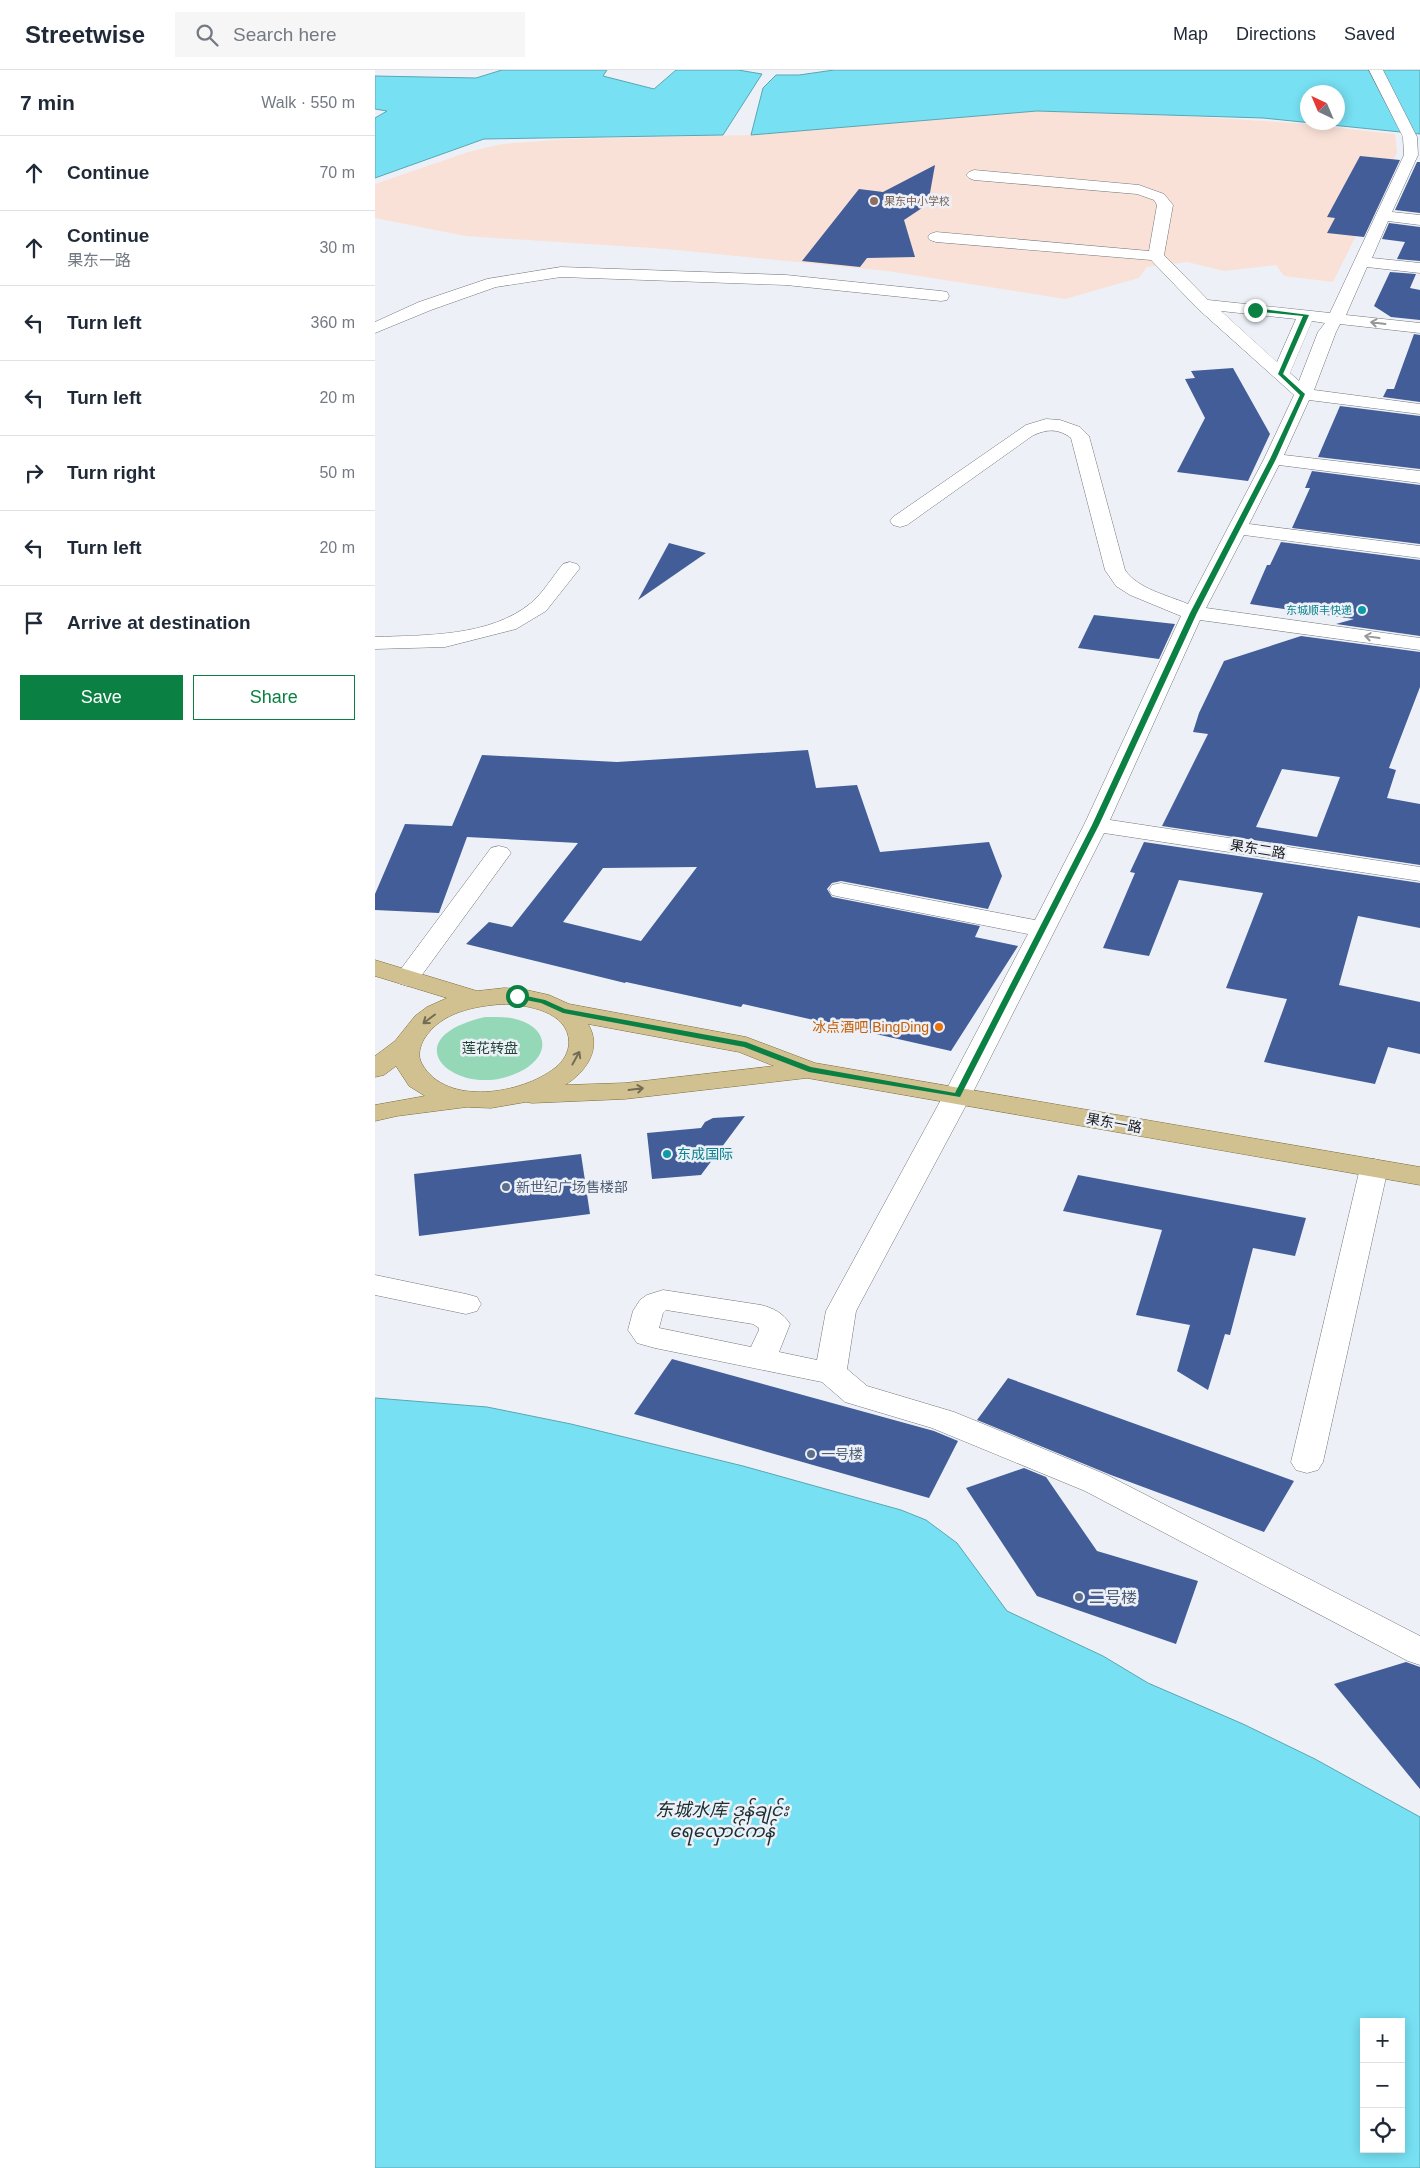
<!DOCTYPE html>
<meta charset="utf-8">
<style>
body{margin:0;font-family:Helvetica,"Noto Sans SC","Noto Sans Myanmar",sans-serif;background:#f6f6f7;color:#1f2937}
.controls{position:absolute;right:15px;bottom:15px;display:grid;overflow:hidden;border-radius:0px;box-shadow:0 2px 12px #0003}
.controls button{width:45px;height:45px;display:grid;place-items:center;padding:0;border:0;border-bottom:1px solid #e0e1e3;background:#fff;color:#1f2937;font:25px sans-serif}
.compass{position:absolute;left:925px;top:15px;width:45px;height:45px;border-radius:50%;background:#fff;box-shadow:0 2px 12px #0003;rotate:316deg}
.stop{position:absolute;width:15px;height:15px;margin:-11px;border:4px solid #0b8043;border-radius:50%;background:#fff}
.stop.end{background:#0b8043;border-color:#fff;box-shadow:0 1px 5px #0008}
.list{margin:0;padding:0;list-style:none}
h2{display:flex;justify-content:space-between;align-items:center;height:65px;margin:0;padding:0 20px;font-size:21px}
h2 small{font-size:16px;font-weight:400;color:#747a83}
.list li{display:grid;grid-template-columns:32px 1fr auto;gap:15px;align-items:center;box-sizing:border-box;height:75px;padding:0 20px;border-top:1px solid #e0e1e3}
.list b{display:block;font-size:19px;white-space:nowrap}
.list p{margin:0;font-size:16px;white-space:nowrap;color:#747a83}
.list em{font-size:16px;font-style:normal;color:#747a83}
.actions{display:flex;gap:10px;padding:15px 20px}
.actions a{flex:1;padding:11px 0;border:1px solid #0b8043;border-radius:0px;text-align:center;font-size:18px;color:#0b8043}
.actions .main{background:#0b8043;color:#fff}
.icon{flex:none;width:28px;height:28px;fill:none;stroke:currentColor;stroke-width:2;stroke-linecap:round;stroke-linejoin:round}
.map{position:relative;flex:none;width:1045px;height:2098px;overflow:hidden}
header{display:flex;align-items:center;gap:30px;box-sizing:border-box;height:70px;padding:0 25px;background:#fff;border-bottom:1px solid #e0e1e3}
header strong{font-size:24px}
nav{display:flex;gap:28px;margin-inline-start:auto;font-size:18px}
.search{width:350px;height:45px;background:#f6f6f7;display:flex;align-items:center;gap:12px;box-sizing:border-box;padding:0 18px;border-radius:0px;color:#747a83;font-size:19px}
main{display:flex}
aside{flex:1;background:#fff}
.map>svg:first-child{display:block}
.education{fill:#f9e1d7}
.green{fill:#95d8b8}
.water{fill:#77e1f3;stroke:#5aa5b2;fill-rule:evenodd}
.building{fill:#425d98;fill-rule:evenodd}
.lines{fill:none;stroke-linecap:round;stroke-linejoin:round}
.minor-casing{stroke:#72757a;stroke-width:1}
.major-casing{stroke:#7c6b37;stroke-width:1}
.minor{fill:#fff;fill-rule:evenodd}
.major{fill:#d1c190;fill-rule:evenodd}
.oneway{stroke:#979899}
.oneway2{stroke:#746d56}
.route{fill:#0b8043}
.education-dot{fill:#8d6e63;stroke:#edf1f7;stroke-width:2}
.culture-dot{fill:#0f9aa8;stroke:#edf1f7;stroke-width:2}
.food-dot{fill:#e8710a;stroke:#edf1f7;stroke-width:2}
.service-dot{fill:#5c6f8a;stroke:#edf1f7;stroke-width:2}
.labels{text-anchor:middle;stroke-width:5;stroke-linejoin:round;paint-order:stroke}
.far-education-label{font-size:11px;fill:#785e54;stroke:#edf1f7;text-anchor:start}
.far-culture-label{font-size:11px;fill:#0d838f;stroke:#edf1f7;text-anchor:end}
.street-label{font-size:14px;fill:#18191c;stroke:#edf1f7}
.food-label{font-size:14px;fill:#c56008;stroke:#edf1f7;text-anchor:end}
.park-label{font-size:14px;fill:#1f4535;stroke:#edf1f7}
.culture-label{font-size:14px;fill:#0d838f;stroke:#edf1f7;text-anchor:start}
.service-label{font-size:14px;fill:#4e5e75;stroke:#edf1f7;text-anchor:start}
.near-service-label{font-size:16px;fill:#4e5e75;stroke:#edf1f7;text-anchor:start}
.near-water-label{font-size:18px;font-style:italic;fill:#1b2e32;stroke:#edf1f7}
</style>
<header>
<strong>Streetwise</strong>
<div class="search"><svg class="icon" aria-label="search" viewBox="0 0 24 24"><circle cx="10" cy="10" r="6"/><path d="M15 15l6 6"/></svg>Search here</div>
<nav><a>Map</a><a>Directions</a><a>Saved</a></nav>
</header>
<main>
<aside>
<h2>7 min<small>Walk · 550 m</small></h2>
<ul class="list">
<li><svg class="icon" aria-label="ahead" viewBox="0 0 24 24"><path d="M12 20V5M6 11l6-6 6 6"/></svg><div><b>Continue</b></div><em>70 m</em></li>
<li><svg class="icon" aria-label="ahead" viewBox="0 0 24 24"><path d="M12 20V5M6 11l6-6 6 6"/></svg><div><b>Continue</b><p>果东一路</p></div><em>30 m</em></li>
<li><svg class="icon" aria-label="left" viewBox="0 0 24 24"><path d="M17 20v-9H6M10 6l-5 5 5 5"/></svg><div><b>Turn left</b></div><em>360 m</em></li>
<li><svg class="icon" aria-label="left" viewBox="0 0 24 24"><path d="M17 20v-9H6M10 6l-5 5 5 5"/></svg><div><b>Turn left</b></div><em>20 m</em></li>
<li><svg class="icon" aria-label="right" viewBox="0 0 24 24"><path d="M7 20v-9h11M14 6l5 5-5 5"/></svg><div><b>Turn right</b></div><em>50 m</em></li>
<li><svg class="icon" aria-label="left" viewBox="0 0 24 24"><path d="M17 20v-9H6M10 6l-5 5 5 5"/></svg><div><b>Turn left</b></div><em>20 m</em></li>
<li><svg class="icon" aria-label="arrive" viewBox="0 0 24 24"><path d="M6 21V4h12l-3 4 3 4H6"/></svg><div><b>Arrive at destination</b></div></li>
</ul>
<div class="actions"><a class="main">Save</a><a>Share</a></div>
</aside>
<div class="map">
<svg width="1045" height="2098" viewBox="0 0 1045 2098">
<rect width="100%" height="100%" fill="#edf1f7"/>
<path class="education" d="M 662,41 L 826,47 L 919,53 L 1020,64 L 1022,83 L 958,212 L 909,206 L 901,195 L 849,201 L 812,192 L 772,197 L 764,208 L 690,229 L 512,201 L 291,179 L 90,166 L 0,148 L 0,114 L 93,82 L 127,74 L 193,69 L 376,65 Z"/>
<path class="green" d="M 110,947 C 122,947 133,946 144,950 C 173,959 175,984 150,999 C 87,1036 10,970 110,947 Z"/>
<g class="water">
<path d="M 127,0 L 232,0 L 228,6 L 279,19 L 301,0 L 363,0 L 387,4 L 348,65 L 109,69 L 0,108 L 0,48 L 12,41 L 0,39 L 0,6 L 101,8 Z"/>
<path d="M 459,0 L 1045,0 L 1045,64 L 888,48 L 662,41 L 376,65 L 388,18 L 401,5 L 424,5 ZM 932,22 L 962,22 L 962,52 L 932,52 Z"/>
<path d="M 0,1328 L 112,1337 L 196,1354 L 368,1396 L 526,1440 L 551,1450 L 582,1473 L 632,1541 L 728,1586 L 773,1613 L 868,1654 L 940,1689 L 1045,1747 L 1045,2098 L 0,2098 ZM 989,1952 L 1026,1952 L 1026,2079 L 989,2079 Z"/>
</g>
<g class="building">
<path d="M 985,86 L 1025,90 L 989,167 L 952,163 L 960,148 L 952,147 Z"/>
<path d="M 1042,92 L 1045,92 L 1045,143 L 1020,140 Z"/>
<path d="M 560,95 L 553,134 L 529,150 L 540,187 L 492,188 L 485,197 L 427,191 L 484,119 L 508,122 Z"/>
<path d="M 1014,153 L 1045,157 L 1045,191 L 1022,189 L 1030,172 L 1007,169 Z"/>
<path d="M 1015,202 L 1041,204 L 1035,218 L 1045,220 L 1045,250 L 1016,247 L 999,236 Z"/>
<path d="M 1039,264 L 1045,265 L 1045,332 L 1008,327 L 1012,319 L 1019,319 Z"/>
<path d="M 858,298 L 895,364 L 873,411 L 802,402 L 830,348 L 810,309 L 820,308 L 816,301 Z"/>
<path d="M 965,336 L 1045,346 L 1045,399 L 943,387 Z"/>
<path d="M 937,401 L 1045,415 L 1045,474 L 917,458 L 935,418 L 930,418 Z"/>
<path d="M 906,472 L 1045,490 L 1045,566 L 961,554 L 979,549 L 875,534 L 892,495 L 895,495 Z"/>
<path d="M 294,473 L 331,483 L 263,530 Z"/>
<path d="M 719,545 L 800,554 L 784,589 L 703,578 Z"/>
<path d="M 926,566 L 1045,582 L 1045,617 L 1014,698 L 1021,700 L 1012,728 L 1045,734 L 1045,795 L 787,756 L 833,664 L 818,662 L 824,643 L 849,591 ZM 907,699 L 965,707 L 942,767 L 881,757 Z"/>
<path d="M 433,680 L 441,718 L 482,715 L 505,782 L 614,772 L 627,806 L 613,839 L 466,811 L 457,813 L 452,819 L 457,827 L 605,856 L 600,867 L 643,876 L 576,981 L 368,934 L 366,937 L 251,912 L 250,913 L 91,874 L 114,852 L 137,857 L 203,773 L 92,767 L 64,843 L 0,840 L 0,824 L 30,754 L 77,756 L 107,685 L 242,692 ZM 322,797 L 266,871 L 188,852 L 228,798 Z"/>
<path d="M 769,772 L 1045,813 L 1045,858 L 983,846 L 964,915 L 1045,932 L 1045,984 L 1013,977 L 1000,1014 L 889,992 L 912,929 L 851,918 L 888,823 L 804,810 L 774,886 L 728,878 L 760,803 L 755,802 Z"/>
<path d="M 370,1046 L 326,1105 L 277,1109 L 272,1063 L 326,1058 L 330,1052 L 338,1048 Z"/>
<path d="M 206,1084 L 215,1144 L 44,1166 L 39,1104 Z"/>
<path d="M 703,1105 L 931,1148 L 920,1186 L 878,1178 L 855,1265 L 850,1264 L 833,1320 L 802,1301 L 815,1255 L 761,1245 L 787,1160 L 688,1141 Z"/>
<path d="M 297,1289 L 559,1361 L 583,1371 L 554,1428 L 259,1344 Z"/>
<path d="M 633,1308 L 805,1370 L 919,1411 L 889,1462 L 736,1405 L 602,1350 Z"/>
<path d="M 649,1398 L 671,1407 L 722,1481 L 823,1511 L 801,1574 L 662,1526 L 591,1418 Z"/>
<path d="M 1031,1592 L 1045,1597 L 1045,1719 L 959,1614 Z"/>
</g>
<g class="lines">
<g class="minor-casing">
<g id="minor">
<path d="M 994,0 L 1008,0 L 1042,67 L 1043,85 L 1017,142 L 1045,145 L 1045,155 L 1013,151 L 997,188 L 1045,193 L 1045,203 L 992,197 L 971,245 L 1045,253 L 1045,263 L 965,254 L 961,262 L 939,320 L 1045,334 L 1045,344 L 934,330 L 909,385 L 1045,401 L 1045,413 L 904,395 L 874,454 L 1045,476 L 1045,488 L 869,465 L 831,538 L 1045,568 L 1045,580 L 825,550 L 735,750 L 1045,797 L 1045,811 L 729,763 L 596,1026 L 481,1241 L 472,1299 L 492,1316 L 579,1342 L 732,1405 L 1045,1566 L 1045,1595 L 1033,1591 L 710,1421 L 557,1358 L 470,1332 L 447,1312 L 280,1278 L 262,1273 L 253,1260 L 258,1241 L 265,1230 L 272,1225 L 288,1220 L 386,1235 C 398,1238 408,1243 415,1254 L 404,1282 L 442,1290 L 451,1241 L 568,1026 L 653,864 L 466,827 L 457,825 L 454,820 L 457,815 L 466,813 L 660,850 L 709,755 L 806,546 L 755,525 L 741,516 L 730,500 L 696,368 C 683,358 671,359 657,366 L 532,455 L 525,457 L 518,455 L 515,451 L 518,447 L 651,355 L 671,349 L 685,350 L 705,357 L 714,366 L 750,500 C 763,519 792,525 813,534 L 889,389 L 919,325 L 822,238 L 776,190 L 561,172 L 555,170 L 553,167 L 555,164 L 561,162 L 774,181 L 782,135 L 779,130 L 762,124 L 599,110 L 594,108 L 591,105 L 594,102 L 599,100 L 764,115 L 789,124 L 798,135 L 789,185 L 833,230 L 955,243 L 1029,85 L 1028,67 ZM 846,241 L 921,249 L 902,292 ZM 937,251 L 950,253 L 943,262 L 924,311 L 915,303 ZM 291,1240 L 378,1254 L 384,1258 L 384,1260 L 376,1277 L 284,1258 L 288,1243 Z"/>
<path d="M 186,197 L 411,205 L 566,221 L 572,222 L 574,226 L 572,230 L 566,231 L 411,215 L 186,207 L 121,217 L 56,240 L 0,263 L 0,252 L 44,232 L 112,209 Z"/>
<path d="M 195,492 L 202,494 L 205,498 L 171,541 L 141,559 L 70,577 L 0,579 L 0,567 C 50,565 115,567 156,533 C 168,523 178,506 188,494 Z"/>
<path d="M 124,776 L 132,778 L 136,783 L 41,913 L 32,916 L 23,913 L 19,908 L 23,903 L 116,778 Z"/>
<path d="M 999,1089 L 1009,1092 L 1013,1098 L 948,1392 L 943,1400 L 932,1403 L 921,1400 L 916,1392 L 985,1098 L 989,1092 Z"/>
<path d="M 0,1205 L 91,1224 L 102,1227 L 106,1234 L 102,1241 L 91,1244 L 0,1225 Z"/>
</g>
</g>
<g class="major-casing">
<path id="major" d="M 0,890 L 102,921 L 129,918 L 147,919 L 174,925 L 194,934 L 371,967 L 440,993 L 1045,1097 L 1045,1115 L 432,1008 L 250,1029 L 157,1033 L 151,1032 L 116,1038 L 92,1037 L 22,1046 L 0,1051 L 0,1035 L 50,1026 L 34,1016 L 21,996 L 9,1005 L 0,1007 L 0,986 L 20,971 L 40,946 L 52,937 L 72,928 L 0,906 ZM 129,934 C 152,935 193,941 194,972 C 194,982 188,992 180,998 C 147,1024 71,1037 47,994 C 42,986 45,976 49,969 C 66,942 99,936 129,934 ZM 213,954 L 364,982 L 399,996 L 250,1013 L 190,1015 C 211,1002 228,978 213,954 Z"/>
</g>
<use href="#minor" class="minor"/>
<use href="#major" class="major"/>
</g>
<defs><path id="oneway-shaft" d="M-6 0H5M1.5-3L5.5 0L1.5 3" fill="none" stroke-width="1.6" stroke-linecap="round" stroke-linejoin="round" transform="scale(1.25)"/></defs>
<g class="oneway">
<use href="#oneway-shaft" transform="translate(1003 253) rotate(-173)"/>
<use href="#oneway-shaft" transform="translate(997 567) rotate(-172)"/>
</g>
<g class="oneway2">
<use href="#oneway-shaft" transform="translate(54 949) rotate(143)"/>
<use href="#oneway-shaft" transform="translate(201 988) rotate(-61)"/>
<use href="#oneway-shaft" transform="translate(261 1019) rotate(-7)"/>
</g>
<path class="route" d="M 880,238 L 934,245 L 908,304 L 930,324 L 901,389 L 822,543 L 724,755 L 585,1027 L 434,1002 L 369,977 L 188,943 L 166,933 L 140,928 L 139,926 L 142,924 L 170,930 L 190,939 L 371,972 L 436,997 L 580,1023 L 717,755 L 815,543 L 895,389 L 925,325 L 903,304 L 928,246 L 878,241 Z"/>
<circle class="education-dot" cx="499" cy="131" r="5"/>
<g class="culture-dot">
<circle cx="987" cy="540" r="5"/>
<circle cx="292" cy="1084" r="5"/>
</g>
<circle class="food-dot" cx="564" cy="957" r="5"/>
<g class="service-dot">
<circle cx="131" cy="1117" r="5"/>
<circle cx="436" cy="1384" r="5"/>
<circle cx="704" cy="1527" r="5"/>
</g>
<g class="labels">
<g class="far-education-label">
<text x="509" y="135">果东中小学校</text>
</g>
<g class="far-culture-label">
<text x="977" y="544">东城顺丰快递</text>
</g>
<g class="street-label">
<text transform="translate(883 779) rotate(9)" y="5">果东二路</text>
<text transform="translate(739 1053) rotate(10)" y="5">果东一路</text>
</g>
<g class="food-label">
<text x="554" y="962">冰点酒吧 BingDing</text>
</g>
<g class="park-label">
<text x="115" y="983">莲花转盘</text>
</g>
<g class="culture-label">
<text x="302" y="1089">东成国际</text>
</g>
<g class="service-label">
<text x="141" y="1122">新世纪广场售楼部</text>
<text x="446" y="1389">一号楼</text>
</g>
<g class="near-service-label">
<text x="714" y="1533">二号楼</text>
</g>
<g class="near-water-label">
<text x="347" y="1746">东城水库 ဒွန်ချင်း<tspan x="347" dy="21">ရေလှောင်ကန်</tspan></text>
</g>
</g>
</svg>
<div class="controls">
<button>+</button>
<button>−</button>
<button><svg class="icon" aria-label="locate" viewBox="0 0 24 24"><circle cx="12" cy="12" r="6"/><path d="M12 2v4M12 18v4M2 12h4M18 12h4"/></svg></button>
</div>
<svg class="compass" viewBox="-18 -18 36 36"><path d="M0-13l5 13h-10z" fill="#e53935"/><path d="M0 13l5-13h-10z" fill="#747a83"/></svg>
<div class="stop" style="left:142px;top:926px"></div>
<div class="stop end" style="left:880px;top:240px"></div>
</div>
</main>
